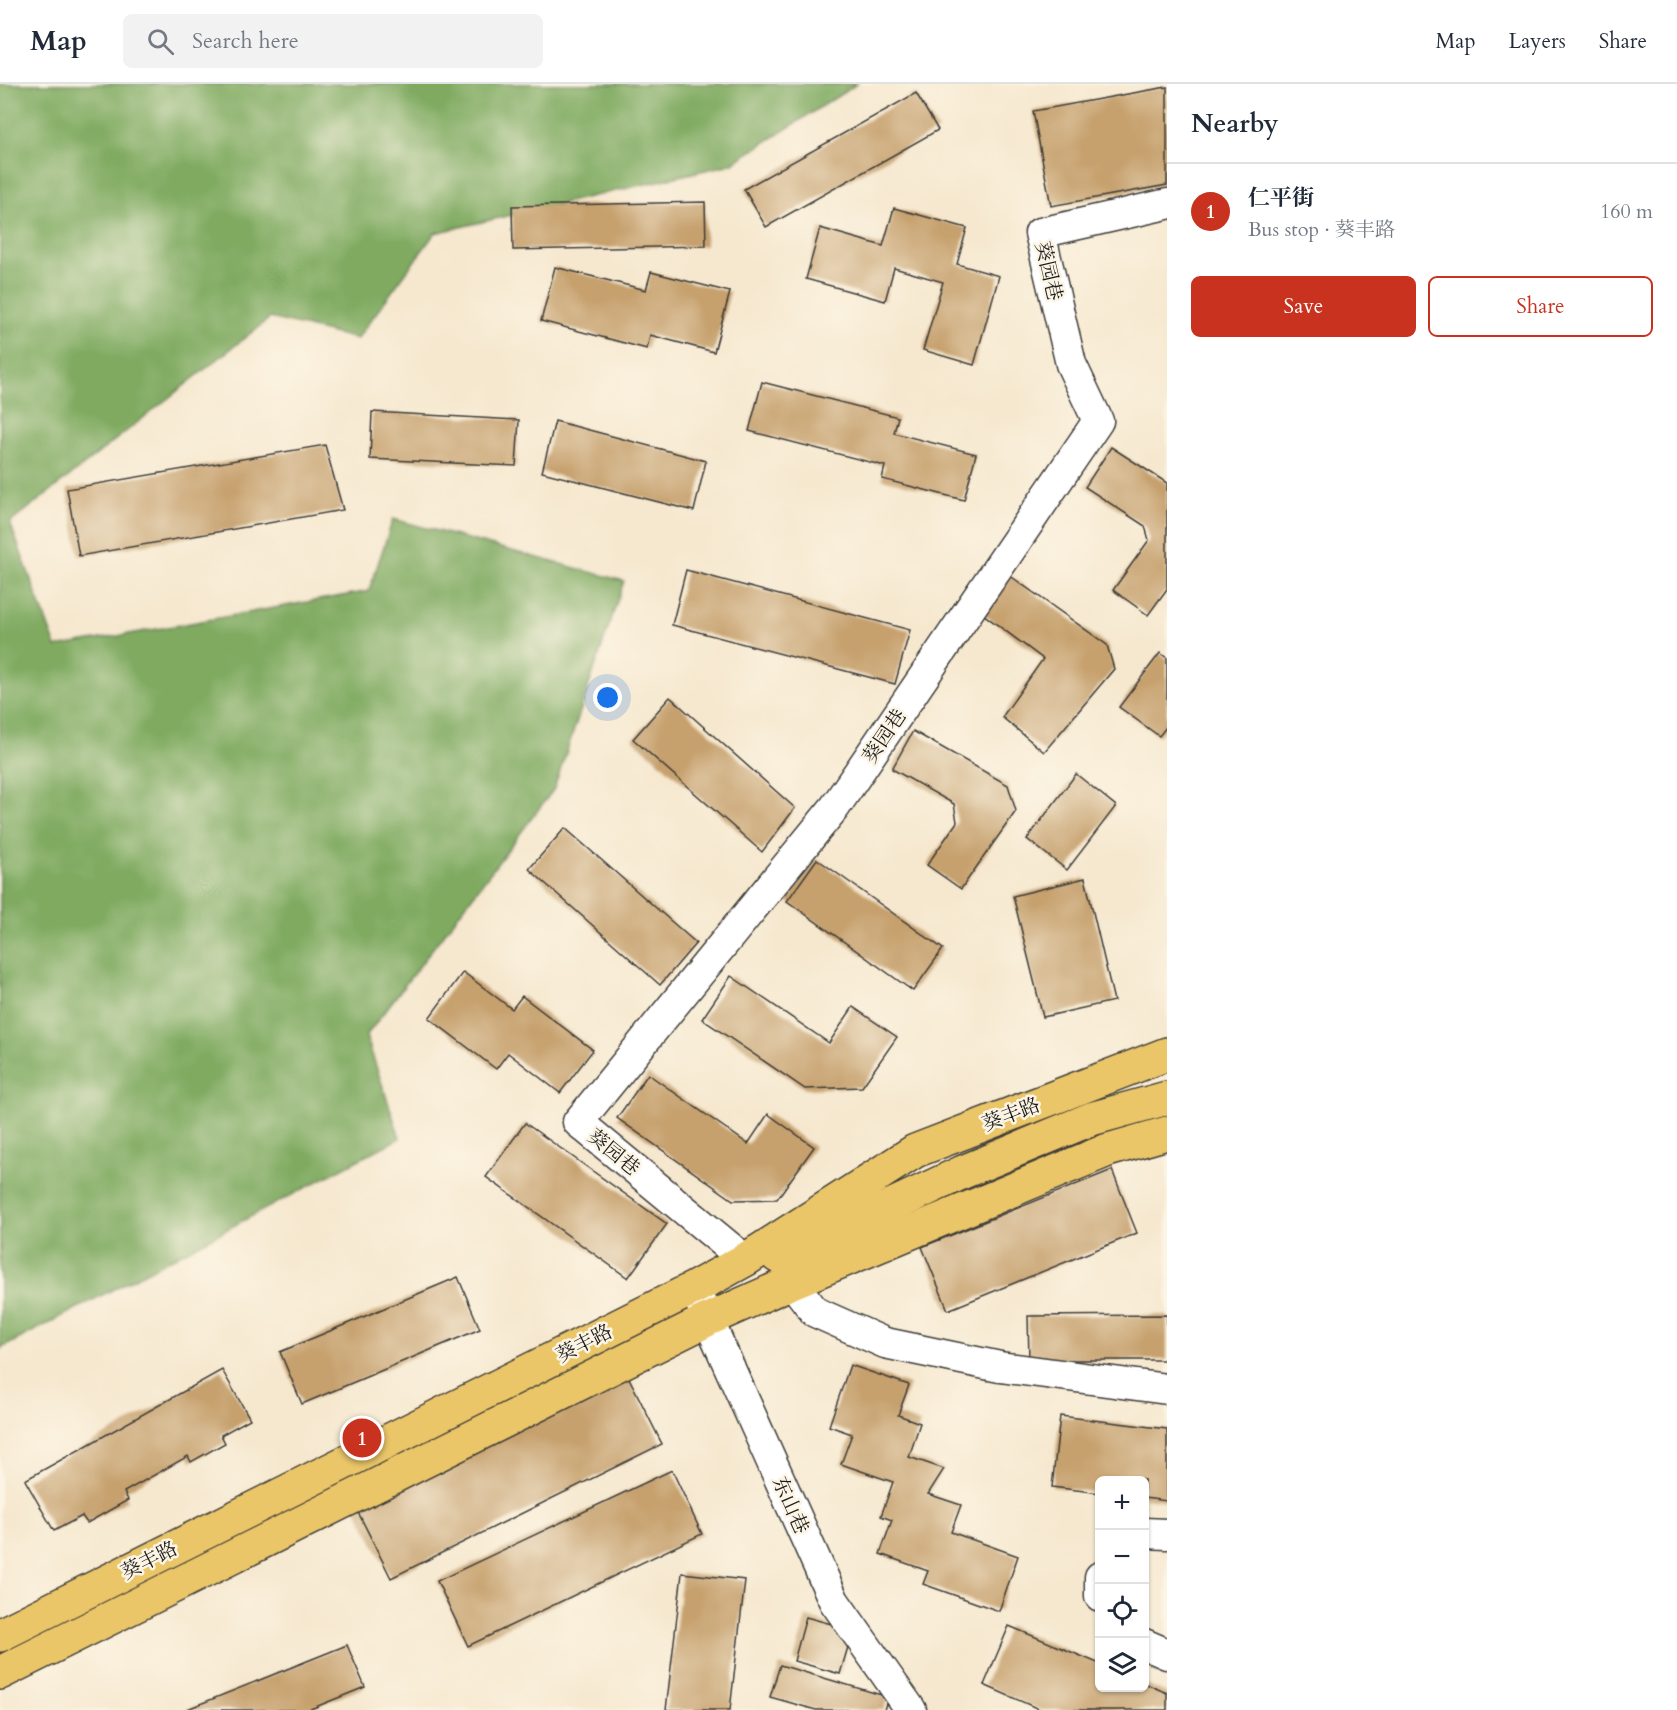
<!DOCTYPE html>
<meta charset="utf-8">
<style>
body{margin:0;font-family:Cardo,"Noto Serif SC",serif;background:#f2f2f3;color:#1f2937}
.controls{position:absolute;right:18px;bottom:18px;display:grid;overflow:hidden;border-radius:9px;box-shadow:0 2px 4px #0004}
.controls button{width:54px;height:54px;display:grid;place-items:center;padding:0;border:0;border-bottom:2px solid #e0e1e3;background:#fff;color:#1f2937;font:30px sans-serif}
.you{position:absolute;left:608px;top:614px;width:21px;height:21px;margin:-15px;border:4px solid #fff;border-radius:50%;background:#1a73e8;box-shadow:0 0 0 9px #1a73e833}
.badge{display:grid;place-items:center;width:39px;height:39px;border-radius:50%;background:#c8321e;color:#fff;font-size:20px;font-weight:700}
.pin{position:absolute;translate:-50% -50%;border:3px solid #fff;box-shadow:0 2px 6px #0006}
.list{margin:0;padding:0;list-style:none}
h2{display:flex;justify-content:space-between;align-items:center;height:78px;margin:0;padding:0 24px;font-size:26px}
h2 small{font-size:20px;font-weight:400;color:#747a83}
.list li{display:grid;grid-template-columns:39px 1fr auto;gap:18px;align-items:center;box-sizing:border-box;height:96px;padding:0 24px;border-top:2px solid #e0e1e3}
.list b{display:block;font-size:22px;white-space:nowrap}
.list p{margin:0;font-size:20px;white-space:nowrap;color:#747a83}
.list em{font-size:20px;font-style:normal;color:#747a83}
.actions{display:flex;gap:12px;padding:18px 24px}
.actions a{flex:1;padding:14px 0;border:2px solid #c8321e;border-radius:9px;text-align:center;font-size:21px;color:#c8321e}
.actions .main{background:#c8321e;color:#fff}
.icon{flex:none;width:33px;height:33px;fill:none;stroke:currentColor;stroke-width:2;stroke-linecap:round;stroke-linejoin:round}
.map{position:relative;flex:none;width:1167px;height:1626px;overflow:hidden}
header{display:flex;align-items:center;gap:36px;box-sizing:border-box;height:84px;padding:0 30px;background:#fff;border-bottom:2px solid #e0e1e3}
header strong{font-size:28px}
nav{display:flex;gap:33px;margin-inline-start:auto;font-size:21px}
.search{width:420px;height:54px;background:#f2f2f3;display:flex;align-items:center;gap:15px;box-sizing:border-box;padding:0 21px;border-radius:9px;color:#747a83;font-size:22px}
main{display:flex}
aside{flex:1;background:#fff}
.map>svg:first-child{display:block}
.forest{fill:#7faa61;stroke:#4e633e;stroke-width:1.5}
.building{fill:#c6a06d}
.lines{fill:none;stroke-linecap:round;stroke-linejoin:round}
.minor-casing{stroke:#3d3b37;stroke-width:33}
.major-casing{stroke:#3d3b37;stroke-width:36}
.minor{stroke:#fff;stroke-width:30}
.major{stroke:#ebc669;stroke-width:33}
.labels{text-anchor:middle;stroke-width:5;stroke-linejoin:round;paint-order:stroke}
.street-label{font-size:20px;fill:#1c1c1c;stroke:#fcf5e5}
</style>
<header>
<strong>Map</strong>
<div class="search"><svg class="icon" aria-label="search" viewBox="0 0 24 24"><circle cx="10" cy="10" r="6"/><path d="M15 15l6 6"/></svg>Search here</div>
<nav><a>Map</a><a>Layers</a><a>Share</a></nav>
</header>
<main>
<div class="map">
<svg width="1167" height="1626" viewBox="0 0 1167 1626">
<rect width="100%" height="100%" fill="#fcf5e5"/>
<filter id="ink" filterUnits="userSpaceOnUse"><feTurbulence type="fractalNoise" baseFrequency=".0167" numOctaves="2"/><feDisplacementMap in="SourceGraphic" scale="12" xChannelSelector="R" yChannelSelector="G"/><feConvolveMatrix kernelMatrix="1 2 1 2 8 2 1 2 1" color-interpolation-filters="sRGB"/></filter>
<filter id="wash" filterUnits="userSpaceOnUse"><feTurbulence type="fractalNoise" baseFrequency=".008" numOctaves="4" result="noise"/><feDisplacementMap in="SourceGraphic" scale="24" xChannelSelector="R" yChannelSelector="G"/><feGaussianBlur stdDeviation="1.35" result="paint"/><feColorMatrix in="noise" values="0 0 0 0 0 0 0 0 0 0 0 0 0 0 0 0 0 1.4 0 .05"/><feComposite in="paint" operator="in"/></filter>
<g filter="url(#wash)">
<rect width="100%" height="100%" fill="#f6e8cf"/>
<path class="forest" d="M 0,0 L 857,0 L 731,80 L 435,149 L 357,255 L 270,234 L 10,439 L 56,563 L 369,507 L 393,435 L 624,497 L 554,705 L 366,952 L 400,1054 L 0,1265 Z"/>
<g id="blocks">
<g class="building">
<path d="M 1167,3 L 1167,101 L 1051,122 L 1033,27 Z"/>
<path d="M 916,9 L 938,46 L 766,143 L 744,105 Z"/>
<path d="M 705,118 L 706,162 L 513,166 L 512,122 Z"/>
<path d="M 894,124 L 967,144 L 957,180 L 999,192 L 974,281 L 923,266 L 943,198 L 894,184 L 885,217 L 806,195 L 820,144 L 883,162 Z"/>
<path d="M 555,183 L 646,206 L 651,188 L 730,208 L 714,268 L 650,251 L 647,265 L 541,237 Z"/>
<path d="M 762,298 L 898,333 L 894,349 L 976,370 L 964,416 L 882,395 L 885,382 L 749,347 Z"/>
<path d="M 372,328 L 519,336 L 516,382 L 370,375 Z"/>
<path d="M 555,337 L 706,377 L 694,427 L 542,388 Z"/>
<path d="M 325,361 L 343,426 L 79,472 L 67,405 Z"/>
<path d="M 1111,363 L 1167,399 L 1167,505 L 1148,531 L 1113,506 L 1149,456 L 1145,442 L 1085,403 Z"/>
<path d="M 686,486 L 910,546 L 895,600 L 672,541 Z"/>
<path d="M 1009,491 L 1107,561 L 1114,585 L 1044,668 L 1002,633 L 1043,575 L 983,530 Z"/>
<path d="M 1160,569 L 1167,574 L 1167,642 L 1159,652 L 1119,623 Z"/>
<path d="M 670,613 L 795,724 L 762,768 L 633,655 Z"/>
<path d="M 913,647 L 1008,701 L 1016,727 L 961,805 L 927,781 L 957,738 L 954,720 L 892,685 Z"/>
<path d="M 1076,690 L 1116,722 L 1067,786 L 1027,755 Z"/>
<path d="M 565,744 L 696,859 L 660,901 L 529,785 Z"/>
<path d="M 817,775 L 943,865 L 913,907 L 787,817 Z"/>
<path d="M 1085,794 L 1114,917 L 1043,933 L 1013,812 Z"/>
<path d="M 463,888 L 512,925 L 522,912 L 593,966 L 560,1009 L 508,969 L 496,985 L 429,934 Z"/>
<path d="M 731,892 L 829,959 L 853,923 L 897,953 L 862,1003 L 805,1005 L 702,935 Z"/>
<path d="M 648,990 L 748,1060 L 768,1030 L 814,1063 L 777,1115 L 733,1116 L 617,1034 Z"/>
<path d="M 525,1039 L 667,1140 L 628,1194 L 486,1093 Z"/>
<path d="M 1112,1086 L 1137,1149 L 948,1226 L 922,1163 Z"/>
<path d="M 458,1193 L 480,1245 L 302,1320 L 280,1268 Z"/>
<path d="M 1167,1231 L 1167,1276 L 1029,1276 L 1028,1232 Z"/>
<path d="M 850,1281 L 909,1301 L 898,1331 L 920,1339 L 909,1373 L 944,1385 L 928,1410 L 961,1421 L 951,1448 L 1018,1472 L 999,1527 L 923,1500 L 928,1487 L 880,1470 L 892,1436 L 881,1432 L 893,1398 L 841,1380 L 852,1350 L 829,1342 Z"/>
<path d="M 222,1286 L 250,1335 L 221,1351 L 225,1359 L 191,1378 L 188,1372 L 124,1408 L 128,1416 L 87,1439 L 82,1432 L 54,1447 L 25,1396 Z"/>
<path d="M 627,1290 L 662,1360 L 391,1494 L 356,1424 Z"/>
<path d="M 1060,1332 L 1167,1345 L 1167,1417 L 1144,1414 L 1144,1396 L 1100,1396 L 1100,1409 L 1052,1403 Z"/>
<path d="M 672,1386 L 702,1450 L 468,1562 L 437,1497 Z"/>
<path d="M 682,1489 L 745,1496 L 730,1626 L 666,1626 Z"/>
<path d="M 806,1533 L 853,1546 L 840,1590 L 794,1577 Z"/>
<path d="M 1009,1542 L 1100,1580 L 1100,1604 L 1144,1604 L 1144,1599 L 1167,1609 L 1167,1626 L 1041,1626 L 984,1601 Z"/>
<path d="M 347,1561 L 365,1603 L 308,1626 L 185,1626 Z"/>
<path d="M 780,1581 L 888,1613 L 884,1626 L 816,1626 L 770,1613 Z"/>
</g>
</g>
</g>
<g filter="url(#ink)">
<use href="#blocks" fill-opacity="0" stroke="#3d3b37" stroke-width="1.5"/>
<g class="lines">
<g class="minor-casing">
<g id="minor">
<path d="M 745,1176 L 578,1038 L 835,723 L 1098,337 L 1071,280 L 1040,149 L 1167,120"/>
<path d="M 792,1198 L 815,1228 L 885,1259 L 1000,1283 L 1167,1305"/>
<path d="M 694,1204 L 834,1517 L 911,1626"/>
<path d="M 1144,1449 L 1167,1450"/>
<path d="M 1100,1493 L 1100,1512"/>
<path d="M 1144,1560 L 1167,1570"/>
</g>
</g>
<g class="major-casing">
<g id="major">
<path d="M 777,1172 L 827,1152 L 963,1088 L 1091,1035 L 1167,1014"/>
<path d="M 0,1551 L 694,1204 L 745,1176 L 915,1067 L 1167,970"/>
<path d="M 0,1589 L 709,1235 L 792,1198 L 1108,1066 L 1167,1049"/>
</g>
</g>
<use href="#minor" class="minor"/>
<use href="#major" class="major"/>
</g>
</g>
<g class="labels">
<g class="street-label">
<text transform="translate(1049 187) rotate(77)" y="7">葵园巷</text>
<text transform="translate(884 652) rotate(-56)" y="7">葵园巷</text>
<text transform="translate(1011 1030) rotate(-21)" y="7">葵丰路</text>
<text transform="translate(614 1068) rotate(39)" y="7">葵园巷</text>
<text transform="translate(584 1259) rotate(-27)" y="7">葵丰路</text>
<text transform="translate(791 1421) rotate(66)" y="7">东山巷</text>
<text transform="translate(149 1476) rotate(-27)" y="7">葵丰路</text>
</g>
</g>
</svg>
<div class="controls">
<button>+</button>
<button>−</button>
<button><svg class="icon" aria-label="locate" viewBox="0 0 24 24"><circle cx="12" cy="12" r="6"/><path d="M12 2v4M12 18v4M2 12h4M18 12h4"/></svg></button>
<button><svg class="icon" aria-label="layers" viewBox="0 0 24 24"><path d="M12 4l9 5-9 5-9-5zM3 14l9 5 9-5"/></svg></button>
</div>
<div class="you"></div>
<div class="pin badge" style="left:362px;top:1354px">1</div>
</div>
<aside>
<h2>Nearby<small></small></h2>
<ul class="list">
<li><span class="badge">1</span><div><b>仁平街</b><p>Bus stop · 葵丰路</p></div><em>160 m</em></li>
</ul>
<div class="actions"><a class="main">Save</a><a>Share</a></div>
</aside>
</main>
